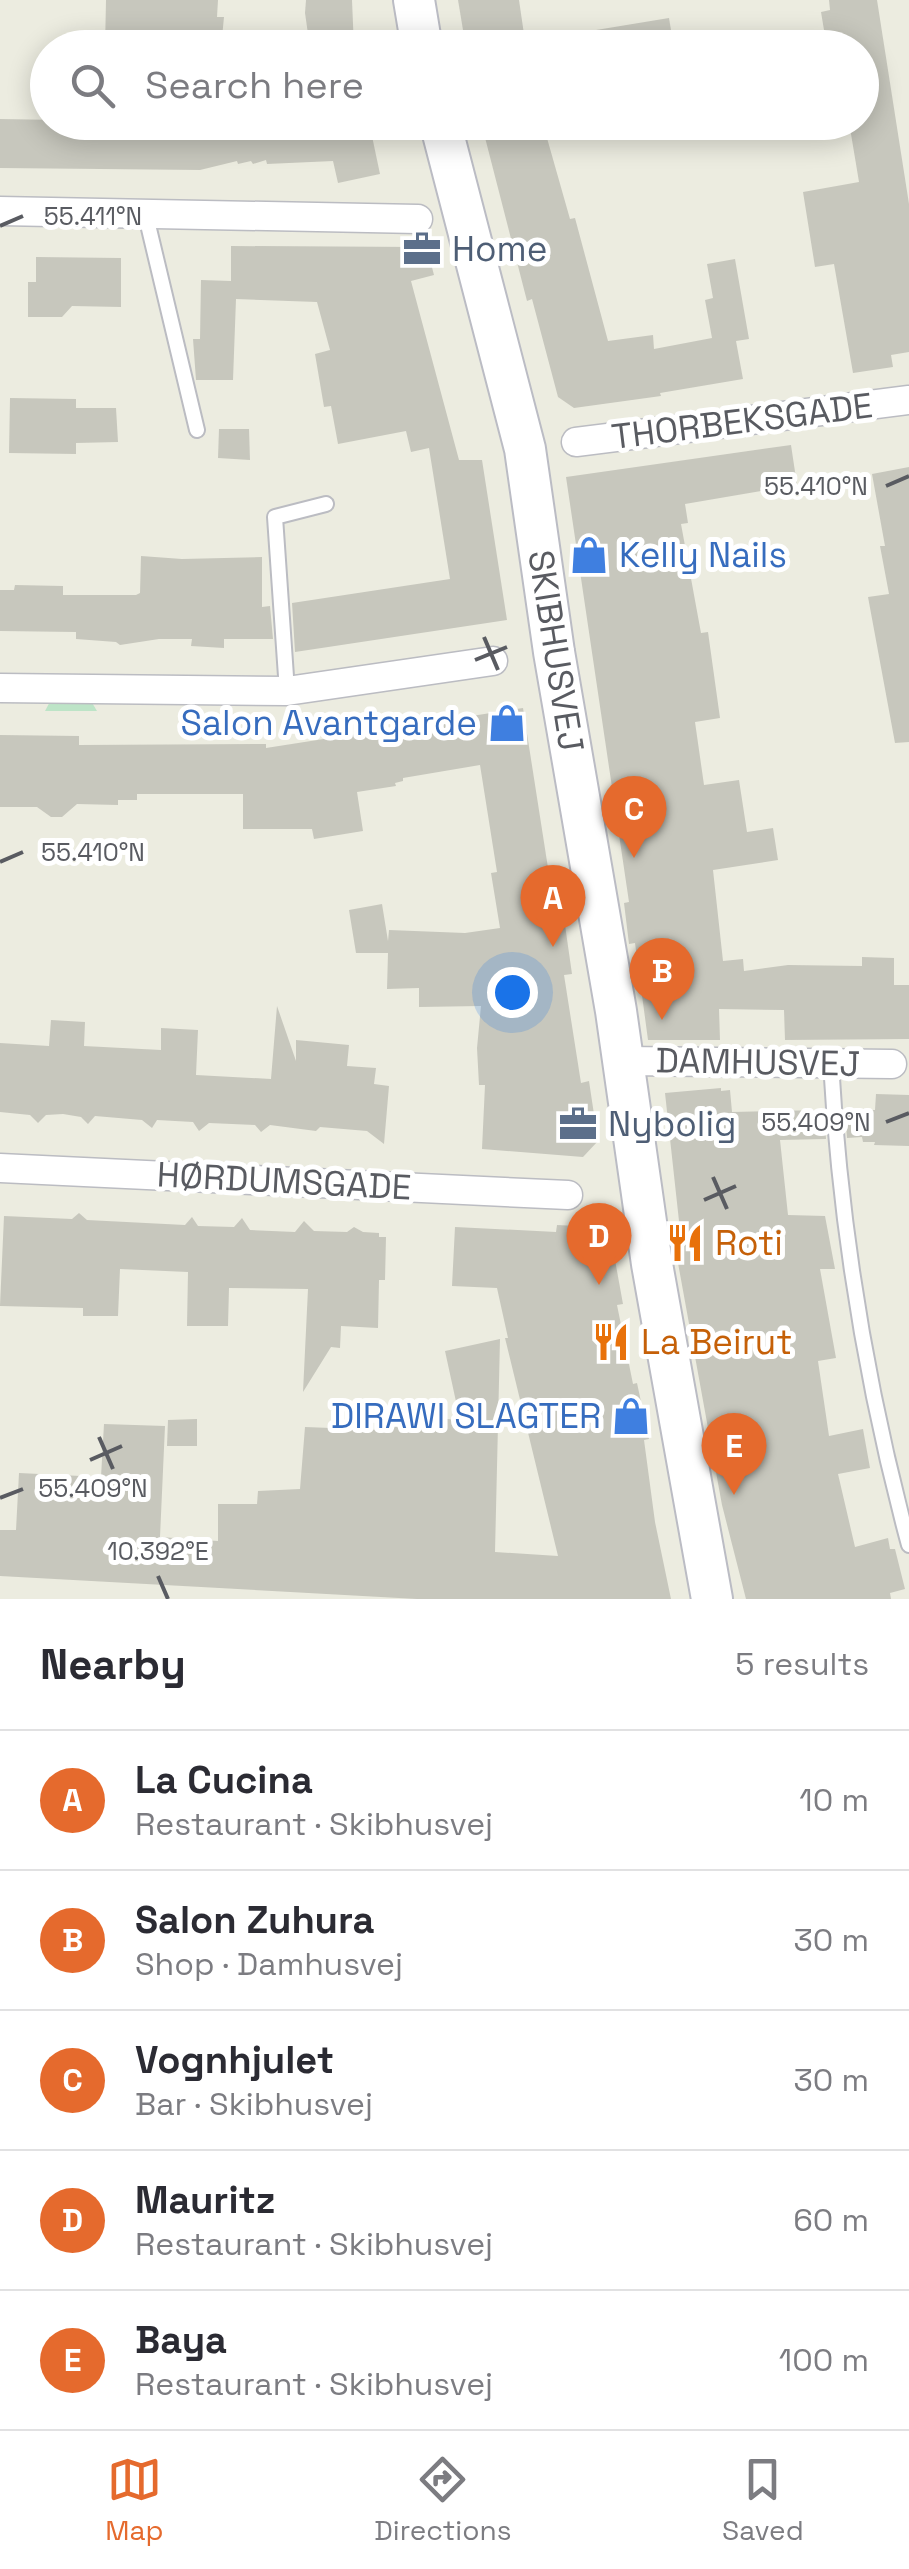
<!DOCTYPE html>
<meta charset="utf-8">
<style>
body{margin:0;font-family:"Space Grotesk",sans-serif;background:#f2f2f3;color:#2b2b33}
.you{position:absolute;left:512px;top:992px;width:35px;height:35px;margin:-25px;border:8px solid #fff;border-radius:50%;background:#1a73e8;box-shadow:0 0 0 15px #1a73e833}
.badge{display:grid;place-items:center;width:65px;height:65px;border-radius:50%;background:#e56a2d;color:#fff;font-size:32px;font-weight:700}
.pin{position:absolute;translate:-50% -82px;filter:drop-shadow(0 2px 5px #0008)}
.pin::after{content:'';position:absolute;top:52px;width:35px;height:30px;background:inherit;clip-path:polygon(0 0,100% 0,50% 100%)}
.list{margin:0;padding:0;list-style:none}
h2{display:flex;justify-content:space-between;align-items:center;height:130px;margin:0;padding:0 40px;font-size:42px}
h2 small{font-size:32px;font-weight:400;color:#7c7c81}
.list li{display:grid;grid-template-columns:65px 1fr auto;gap:30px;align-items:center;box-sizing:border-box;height:140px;padding:0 40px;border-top:2px solid #e1e1e2}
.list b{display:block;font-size:38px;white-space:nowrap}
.list p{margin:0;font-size:32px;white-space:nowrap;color:#7c7c81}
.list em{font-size:32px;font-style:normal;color:#7c7c81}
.icon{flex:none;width:55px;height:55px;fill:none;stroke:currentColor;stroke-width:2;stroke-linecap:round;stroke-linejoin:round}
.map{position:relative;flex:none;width:909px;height:1599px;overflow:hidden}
.search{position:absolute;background:#fff;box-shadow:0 5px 25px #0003;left:30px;right:30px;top:30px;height:110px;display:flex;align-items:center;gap:25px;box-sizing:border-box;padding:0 35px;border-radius:55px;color:#7c7c81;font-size:38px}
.sheet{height:830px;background:#fff}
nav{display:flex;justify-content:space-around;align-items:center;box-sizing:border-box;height:140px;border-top:2px solid #e1e1e2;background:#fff;font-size:28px;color:#7c7c81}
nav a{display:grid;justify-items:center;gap:5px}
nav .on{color:#e56a2d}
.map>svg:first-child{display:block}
.green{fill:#bde4c7}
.building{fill:#c7c7bd}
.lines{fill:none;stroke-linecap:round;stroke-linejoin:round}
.lane-casing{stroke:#bbbcc2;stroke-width:18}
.street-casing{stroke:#bbbcc2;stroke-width:31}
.secondary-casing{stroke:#bbbcc4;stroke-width:44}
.lane{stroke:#fff;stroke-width:14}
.street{stroke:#fff;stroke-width:28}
.secondary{stroke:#fff;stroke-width:40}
.ticks{fill:none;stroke:#595b61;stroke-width:4}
.labels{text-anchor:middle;stroke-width:10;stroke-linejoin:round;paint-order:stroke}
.service-label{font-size:35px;fill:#4e5e75;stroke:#fff;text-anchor:start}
.street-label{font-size:35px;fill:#595b61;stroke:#fff}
.shop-label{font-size:35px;fill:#366cbe;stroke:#fff;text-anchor:end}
.food-label{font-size:35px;fill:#c56008;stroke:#fff;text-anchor:start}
.ticks-label{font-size:25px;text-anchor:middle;fill:#595b61;stroke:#fff;stroke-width:10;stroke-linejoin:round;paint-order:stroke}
</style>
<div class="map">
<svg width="909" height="1599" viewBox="0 0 909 1599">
<rect width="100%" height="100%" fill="#ecece0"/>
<path class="green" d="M 53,696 L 88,696 L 97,711 L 45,711 Z"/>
<g class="building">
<path d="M 106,0 L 218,0 L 217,17 L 224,17 L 221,48 L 105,48 Z"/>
<path d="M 306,0 L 352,0 L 354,48 L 310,48 L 305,13 Z"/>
<path d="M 458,0 L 519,0 L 526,48 L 466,48 Z"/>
<path d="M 829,0 L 877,0 L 909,204 L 909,352 L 891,355 L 893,367 L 853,373 L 834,264 L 815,267 L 803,192 L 859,182 L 849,122 L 862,122 L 862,48 L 827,48 L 821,12 L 830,10 Z"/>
<path d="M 669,18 L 674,48 L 585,48 L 584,32 Z"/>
<path d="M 0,119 L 178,122 L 178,133 L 325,134 L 323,122 L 369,122 L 380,174 L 338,183 L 333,161 L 267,164 L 266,160 L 253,164 L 251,161 L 238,164 L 237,161 L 200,170 L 0,168 Z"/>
<path d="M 481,122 L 529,122 L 532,134 L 545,131 L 570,219 L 575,218 L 608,341 L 653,335 L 654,349 L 712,338 L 705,300 L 713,298 L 707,264 L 735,259 L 749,339 L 736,341 L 743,379 L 660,393 L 661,396 L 574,408 L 558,397 L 532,299 L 527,301 Z"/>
<path d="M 231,246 L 418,247 L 429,256 L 434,275 L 411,281 L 459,460 L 482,460 L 507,620 L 295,652 L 292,603 L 450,579 L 429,448 L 411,452 L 406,431 L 338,444 L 331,406 L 324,407 L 315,354 L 330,350 L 317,302 L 236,299 L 233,380 L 196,380 L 193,339 L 200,339 L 201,280 L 231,281 Z"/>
<path d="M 36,257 L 121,258 L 121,307 L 72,306 L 62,317 L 28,317 L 28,282 L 36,282 Z"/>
<path d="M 10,398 L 76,399 L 76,408 L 116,408 L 118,442 L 76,443 L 76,454 L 9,453 Z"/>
<path d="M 219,429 L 249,429 L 250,460 L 218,458 Z"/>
<path d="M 791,445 L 797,485 L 685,504 L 688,523 L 681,524 L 701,633 L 708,632 L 720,718 L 695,722 L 704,785 L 739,780 L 747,832 L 773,828 L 778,860 L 713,870 L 723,961 L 743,959 L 744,971 L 788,965 L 862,966 L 862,957 L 894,958 L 894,985 L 909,985 L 909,1039 L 785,1040 L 784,1010 L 719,1009 L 720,1040 L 648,1040 L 635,943 L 629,944 L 624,903 L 629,902 L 566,477 Z"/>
<path d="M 909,467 L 909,742 L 895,743 L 868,597 L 889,594 L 880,546 L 885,546 L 872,474 Z"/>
<path d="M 141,556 L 182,559 L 262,557 L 262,607 L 270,606 L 273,639 L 224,639 L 224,648 L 191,646 L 192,639 L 159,639 L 120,645 L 116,642 L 76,639 L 76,632 L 0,631 L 0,590 L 14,590 L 15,585 L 63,586 L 63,595 L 136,595 L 140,593 Z"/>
<path d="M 523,708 L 556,919 L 564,918 L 572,974 L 564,975 L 581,1083 L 589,1081 L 598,1141 L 583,1157 L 482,1149 L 485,1085 L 479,1085 L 477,1048 L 481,1006 L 419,1007 L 419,988 L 387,989 L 388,953 L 356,953 L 349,910 L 382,904 L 388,941 L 389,930 L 465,933 L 500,928 L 491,873 L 497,872 L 480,765 L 403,778 L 403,781 L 395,783 L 396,786 L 357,792 L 363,831 L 314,839 L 312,829 L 243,829 L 243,794 L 137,794 L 137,800 L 118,800 L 118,805 L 77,804 L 62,817 L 51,817 L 37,807 L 0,807 L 0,735 L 79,736 L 79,745 L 266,744 L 266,748 Z"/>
<path d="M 277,1006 L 296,1061 L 296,1040 L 349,1045 L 347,1066 L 376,1068 L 374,1084 L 389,1086 L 384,1144 L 367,1131 L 320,1127 L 316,1131 L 270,1125 L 261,1132 L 255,1125 L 209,1123 L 199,1131 L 193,1122 L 157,1120 L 152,1128 L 142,1120 L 95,1116 L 88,1124 L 81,1117 L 63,1114 L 46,1115 L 38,1123 L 30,1115 L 0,1112 L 0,1043 L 49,1046 L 51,1020 L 85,1022 L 84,1046 L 161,1050 L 161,1028 L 198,1030 L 196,1075 L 271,1079 Z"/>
<path d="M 721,1088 L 721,1091 L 730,1090 L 732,1112 L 824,1110 L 826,1139 L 780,1140 L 788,1215 L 825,1216 L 835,1269 L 820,1269 L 836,1358 L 818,1361 L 829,1436 L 863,1429 L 870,1468 L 838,1474 L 855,1547 L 888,1538 L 890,1549 L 895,1549 L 905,1589 L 890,1593 L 891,1599 L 746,1599 L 722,1505 L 672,1230 L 679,1221 L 665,1093 Z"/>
<path d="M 876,1094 L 909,1095 L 909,1146 L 874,1145 L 875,1142 L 863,1142 L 862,1137 L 847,1138 L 845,1110 L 875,1110 Z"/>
<path d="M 79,1213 L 87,1220 L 185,1225 L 192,1217 L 198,1226 L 234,1227 L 242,1218 L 250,1230 L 295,1232 L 304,1221 L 314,1231 L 347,1232 L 354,1227 L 363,1232 L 379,1233 L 379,1237 L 386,1237 L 385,1280 L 379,1280 L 378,1328 L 341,1326 L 340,1348 L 331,1347 L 303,1392 L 308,1289 L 229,1288 L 228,1326 L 187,1326 L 188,1272 L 120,1269 L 118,1316 L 83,1316 L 83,1308 L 0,1306 L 4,1216 L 72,1219 Z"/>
<path d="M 557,1225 L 597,1227 L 611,1238 L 623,1304 L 617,1305 L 633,1384 L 637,1383 L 649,1439 L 644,1440 L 655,1522 L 671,1599 L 417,1599 L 0,1576 L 0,1530 L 16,1530 L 19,1473 L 101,1477 L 104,1424 L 165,1426 L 160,1537 L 218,1541 L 218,1504 L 257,1504 L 258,1491 L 300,1489 L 305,1427 L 382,1430 L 382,1414 L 460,1420 L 445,1351 L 500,1339 L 495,1552 L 558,1556 L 505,1338 L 508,1338 L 497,1288 L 452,1286 L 455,1227 L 556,1232 Z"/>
<path d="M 197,1419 L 197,1446 L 167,1446 L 168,1420 Z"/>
</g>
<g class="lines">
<g class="lane-casing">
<g id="lane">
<path d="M 145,212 L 197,430"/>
<path d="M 287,691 L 275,517 L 326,504"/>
<path d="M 831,1063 C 840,1225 867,1389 909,1545"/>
</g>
</g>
<g class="street-casing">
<g id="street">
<path d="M 0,211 L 418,219"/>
<path d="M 576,442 L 909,400"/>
<path d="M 0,688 L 287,691 L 493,661"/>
<path d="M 624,1061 L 892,1064"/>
<path d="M 0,1168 L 568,1195"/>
</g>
</g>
<g class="secondary-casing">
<g id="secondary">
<path d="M 414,0 L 422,48"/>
<path d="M 440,122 L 525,449 L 554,652 L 616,1011 L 652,1264 L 712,1599"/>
</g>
</g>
<use href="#lane" class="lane"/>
<use href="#street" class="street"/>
<use href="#secondary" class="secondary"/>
</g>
<path class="ticks" d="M 0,226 L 23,216M 886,486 L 909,476M 484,637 L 498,670M 475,660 L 507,647M 0,862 L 23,852M 886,1122 L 909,1113M 713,1177 L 727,1209M 704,1200 L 736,1186M 99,1437 L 113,1469M 90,1460 L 122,1446M 0,1498 L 23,1489M 158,1576 L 168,1599"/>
<defs>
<g id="office-bare" transform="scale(3)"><path d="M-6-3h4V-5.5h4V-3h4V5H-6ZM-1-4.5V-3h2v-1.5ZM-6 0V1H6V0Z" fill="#5c6f8a" stroke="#fff" stroke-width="2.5" paint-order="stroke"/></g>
<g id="shop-bare" transform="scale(3)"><path d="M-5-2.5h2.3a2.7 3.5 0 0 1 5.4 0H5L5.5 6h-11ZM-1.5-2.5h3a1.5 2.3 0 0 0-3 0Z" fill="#3f7fe0" stroke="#fff" stroke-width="2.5" paint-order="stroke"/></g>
<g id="restaurant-bare" transform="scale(3)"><path d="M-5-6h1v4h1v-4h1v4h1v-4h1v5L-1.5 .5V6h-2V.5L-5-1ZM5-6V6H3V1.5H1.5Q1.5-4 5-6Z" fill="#e8710a" stroke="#fff" stroke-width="2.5" paint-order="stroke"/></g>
</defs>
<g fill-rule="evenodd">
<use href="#office-bare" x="422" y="249"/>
<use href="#shop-bare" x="589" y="555"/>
<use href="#shop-bare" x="507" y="723"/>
<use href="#office-bare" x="578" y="1124"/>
<use href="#restaurant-bare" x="685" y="1243"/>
<use href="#restaurant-bare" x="611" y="1342"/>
<use href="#shop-bare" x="631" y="1416"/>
</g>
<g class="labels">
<g class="service-label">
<text x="452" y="261">Home</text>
<text x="608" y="1136">Nybolig</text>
</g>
<g class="street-label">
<text transform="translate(742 421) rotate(-7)" y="12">THORBEKSGADE</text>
<text transform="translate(556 651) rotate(81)" y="12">SKIBHUSVEJ</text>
<text transform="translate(758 1062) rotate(1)" y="12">DAMHUSVEJ</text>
<text transform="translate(284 1181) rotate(3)" y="12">HØRDUMSGADE</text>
</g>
<g class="shop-label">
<text x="619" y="567" text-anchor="start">Kelly Nails</text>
<text x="477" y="735">Salon Avantgarde</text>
<text x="601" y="1428">DIRAWI SLAGTER</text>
</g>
<g class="food-label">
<text x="715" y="1255">Roti</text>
<text x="641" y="1354">La Beirut</text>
</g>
</g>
<g class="ticks-label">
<text x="93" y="225">55.411°N</text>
<text x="816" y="495">55.410°N</text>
<text x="93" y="861">55.410°N</text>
<text x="816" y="1131">55.409°N</text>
<text x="93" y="1497">55.409°N</text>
<text x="158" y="1560">10.392°E</text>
</g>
</svg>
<div class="you"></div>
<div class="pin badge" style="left:553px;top:947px">A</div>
<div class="pin badge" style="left:662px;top:1020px">B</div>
<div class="pin badge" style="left:634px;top:858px">C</div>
<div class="pin badge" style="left:599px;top:1285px">D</div>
<div class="pin badge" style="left:734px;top:1495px">E</div>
<div class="search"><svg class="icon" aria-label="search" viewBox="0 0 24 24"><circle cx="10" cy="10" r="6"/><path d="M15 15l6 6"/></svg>Search here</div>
</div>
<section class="sheet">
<h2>Nearby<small>5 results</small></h2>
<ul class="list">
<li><span class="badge">A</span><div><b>La Cucina</b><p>Restaurant · Skibhusvej</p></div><em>10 m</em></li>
<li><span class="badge">B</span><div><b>Salon Zuhura</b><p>Shop · Damhusvej</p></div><em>30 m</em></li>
<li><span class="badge">C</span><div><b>Vognhjulet</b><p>Bar · Skibhusvej</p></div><em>30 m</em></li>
<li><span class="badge">D</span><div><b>Mauritz</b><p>Restaurant · Skibhusvej</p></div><em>60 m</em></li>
<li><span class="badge">E</span><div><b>Baya</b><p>Restaurant · Skibhusvej</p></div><em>100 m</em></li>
</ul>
</section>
<nav>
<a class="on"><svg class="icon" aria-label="map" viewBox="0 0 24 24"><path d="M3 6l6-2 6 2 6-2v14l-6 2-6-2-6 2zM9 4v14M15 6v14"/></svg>Map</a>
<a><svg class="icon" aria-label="directions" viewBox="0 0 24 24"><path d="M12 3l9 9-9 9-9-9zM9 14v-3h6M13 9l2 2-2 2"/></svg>Directions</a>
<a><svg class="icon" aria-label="saved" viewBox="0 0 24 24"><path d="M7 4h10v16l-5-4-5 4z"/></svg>Saved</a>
</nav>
